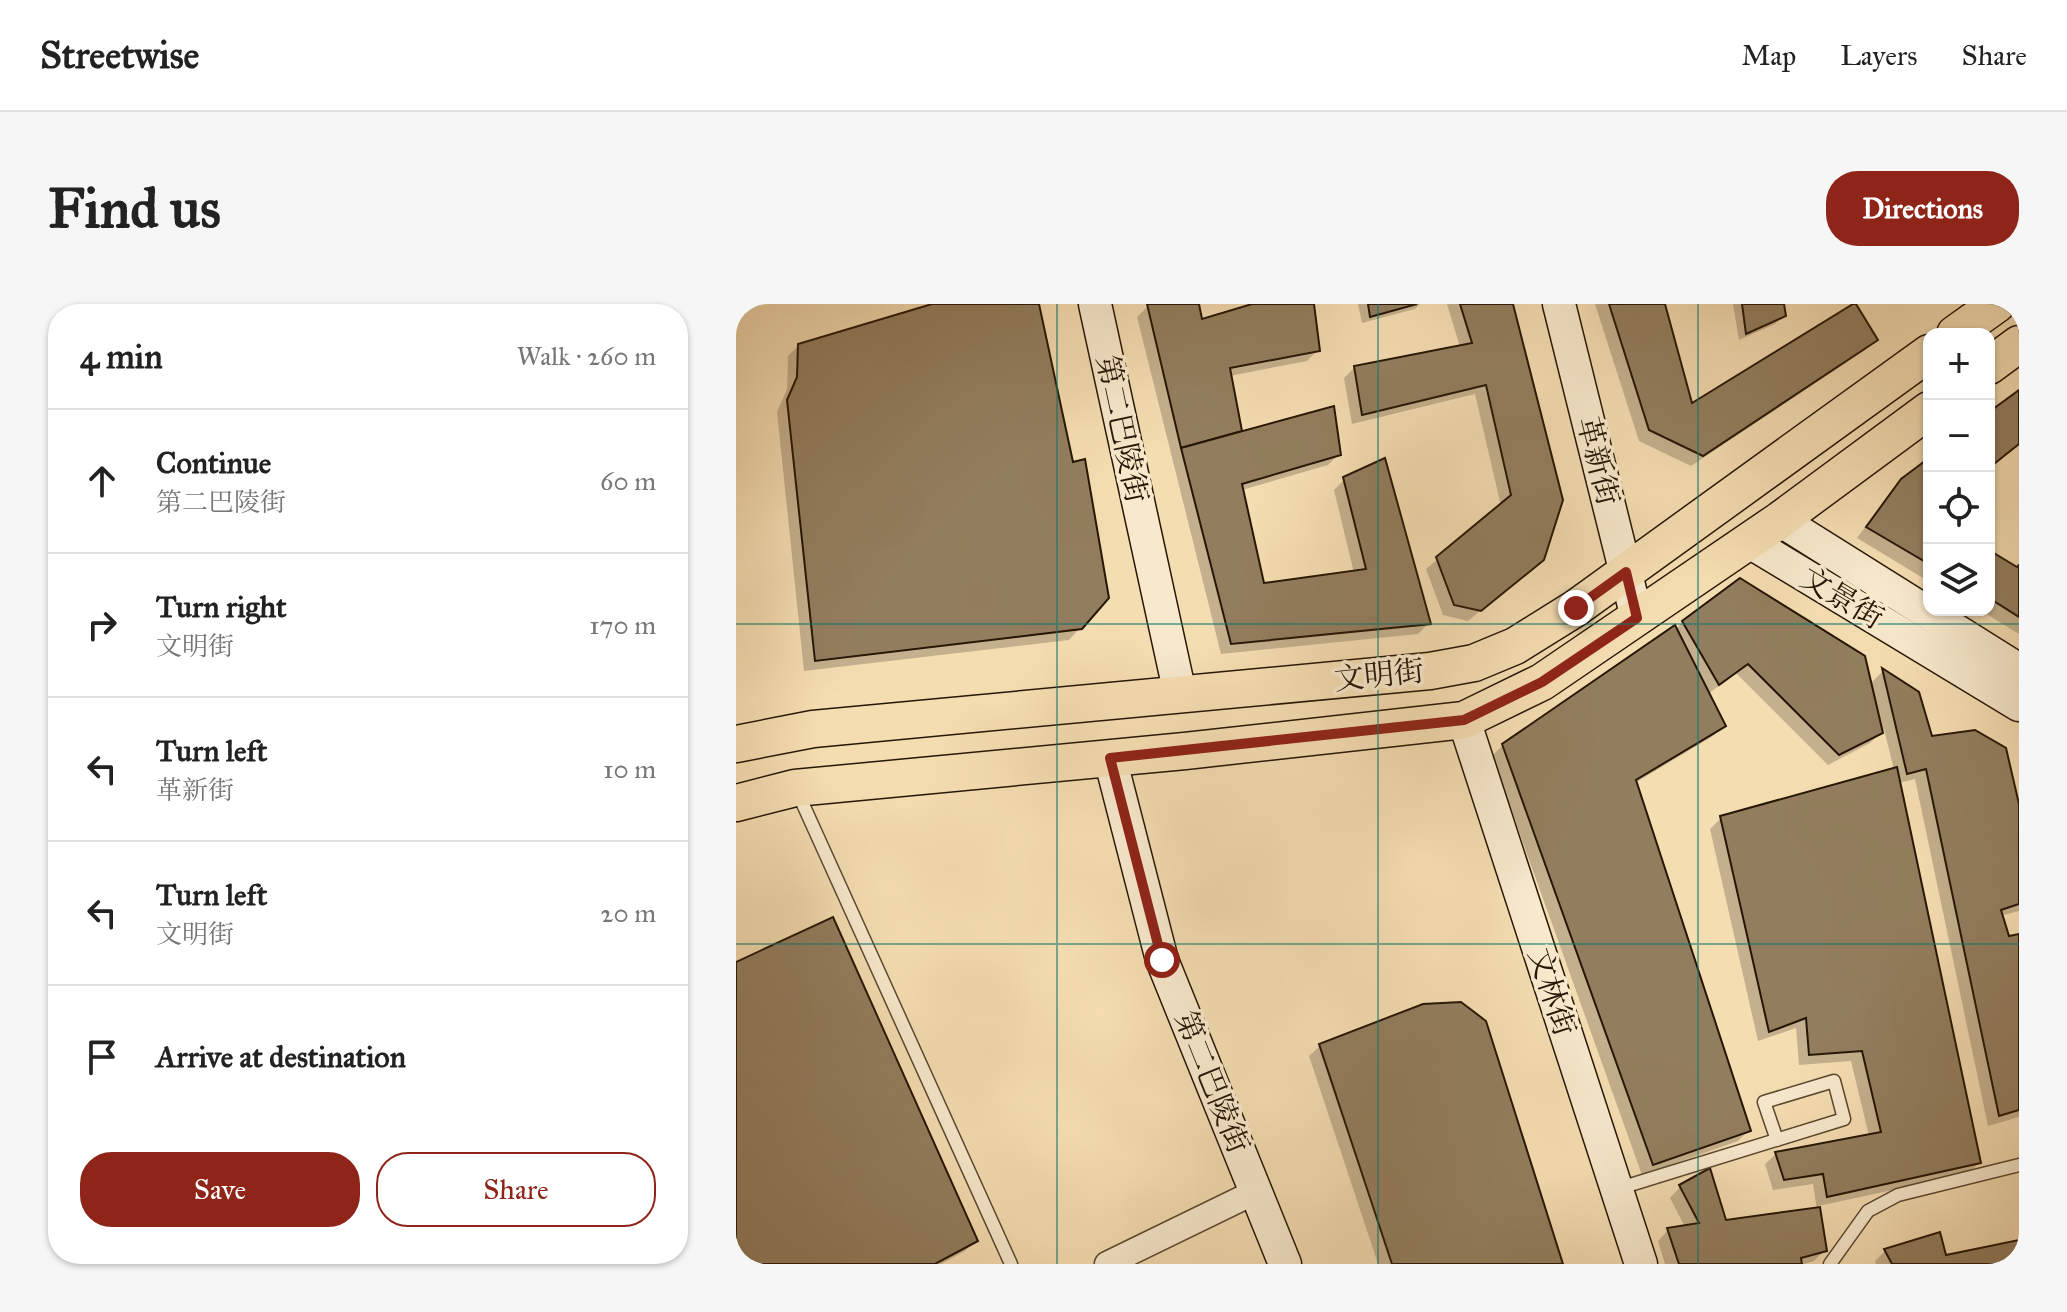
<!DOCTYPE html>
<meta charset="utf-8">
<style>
body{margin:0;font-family:"IM FELL Great Primer","Noto Serif SC",serif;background:#f6f6f6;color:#222}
.controls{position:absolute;right:24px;top:24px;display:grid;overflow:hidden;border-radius:16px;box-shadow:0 2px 6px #0004}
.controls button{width:72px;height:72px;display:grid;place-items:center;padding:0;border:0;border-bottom:2px solid #e0e0e0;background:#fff;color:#222;font:40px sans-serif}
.stop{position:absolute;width:24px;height:24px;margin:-18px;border:6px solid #8f2418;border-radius:50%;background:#fff}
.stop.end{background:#8f2418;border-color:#fff;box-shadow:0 2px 8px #0008}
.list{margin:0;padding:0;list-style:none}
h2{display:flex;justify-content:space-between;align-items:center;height:104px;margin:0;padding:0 32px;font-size:34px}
h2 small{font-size:26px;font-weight:400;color:#767676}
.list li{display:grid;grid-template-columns:52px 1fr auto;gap:24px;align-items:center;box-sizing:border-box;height:144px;padding:0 32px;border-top:2px solid #e0e0e0}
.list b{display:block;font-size:30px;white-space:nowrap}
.list p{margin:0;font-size:26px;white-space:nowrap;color:#767676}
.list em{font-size:26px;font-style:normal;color:#767676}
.actions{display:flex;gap:16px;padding:24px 32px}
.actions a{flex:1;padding:18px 0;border:2px solid #8f2418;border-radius:32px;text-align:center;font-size:28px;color:#8f2418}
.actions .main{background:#8f2418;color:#fff}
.icon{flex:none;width:44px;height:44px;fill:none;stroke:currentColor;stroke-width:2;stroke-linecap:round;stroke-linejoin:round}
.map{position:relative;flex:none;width:1283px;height:960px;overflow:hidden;border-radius:32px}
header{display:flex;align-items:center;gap:48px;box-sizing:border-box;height:112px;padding:0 40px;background:#fff;border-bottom:2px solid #e0e0e0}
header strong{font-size:38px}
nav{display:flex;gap:44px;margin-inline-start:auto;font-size:28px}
.intro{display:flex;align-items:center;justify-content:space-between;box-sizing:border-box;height:192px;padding:0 48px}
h1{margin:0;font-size:56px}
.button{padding:20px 36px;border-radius:32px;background:#8f2418;color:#fff;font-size:28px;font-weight:700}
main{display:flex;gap:48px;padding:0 48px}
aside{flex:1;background:#fff;border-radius:32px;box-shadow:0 2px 6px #0004}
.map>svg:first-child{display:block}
.shadow{fill:#0003}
.building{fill:#927d5e;stroke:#261604;stroke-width:2}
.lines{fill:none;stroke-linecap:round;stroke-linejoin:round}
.lane-casing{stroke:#5a4830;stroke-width:15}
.street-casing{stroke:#5a4830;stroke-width:27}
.secondary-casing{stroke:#261604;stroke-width:35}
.primary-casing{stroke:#261604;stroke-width:39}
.lane{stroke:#f8e9cd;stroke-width:12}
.street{stroke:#f8e9cd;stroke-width:24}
.secondary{stroke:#f8e9cd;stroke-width:32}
.primary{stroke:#f5ddb2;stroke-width:36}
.route{stroke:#8f2418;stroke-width:10}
.grid{fill:none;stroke:#0f766e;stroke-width:2;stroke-opacity:0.55}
.labels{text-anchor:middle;stroke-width:7;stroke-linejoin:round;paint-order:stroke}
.street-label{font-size:30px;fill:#261604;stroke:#f8e9cd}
</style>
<header>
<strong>Streetwise</strong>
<nav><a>Map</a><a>Layers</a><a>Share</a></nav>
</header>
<div class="intro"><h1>Find us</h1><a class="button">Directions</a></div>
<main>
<aside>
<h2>4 min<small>Walk · 260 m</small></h2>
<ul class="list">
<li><svg class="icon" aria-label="ahead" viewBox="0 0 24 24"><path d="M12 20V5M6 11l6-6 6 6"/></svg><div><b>Continue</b><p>第二巴陵街</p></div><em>60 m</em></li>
<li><svg class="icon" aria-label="right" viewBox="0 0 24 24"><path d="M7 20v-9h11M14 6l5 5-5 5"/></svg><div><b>Turn right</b><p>文明街</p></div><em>170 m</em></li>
<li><svg class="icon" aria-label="left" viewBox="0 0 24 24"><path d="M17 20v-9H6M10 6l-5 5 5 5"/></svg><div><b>Turn left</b><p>革新街</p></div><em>10 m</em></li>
<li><svg class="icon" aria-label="left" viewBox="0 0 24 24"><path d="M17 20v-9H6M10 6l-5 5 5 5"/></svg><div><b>Turn left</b><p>文明街</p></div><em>20 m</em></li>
<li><svg class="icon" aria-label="arrive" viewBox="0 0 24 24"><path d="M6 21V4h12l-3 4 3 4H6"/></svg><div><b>Arrive at destination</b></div></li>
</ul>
<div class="actions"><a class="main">Save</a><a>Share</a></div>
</aside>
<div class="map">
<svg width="1283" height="960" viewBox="0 0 1283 960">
<rect width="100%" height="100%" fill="#f5ddb2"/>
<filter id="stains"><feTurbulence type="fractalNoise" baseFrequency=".0025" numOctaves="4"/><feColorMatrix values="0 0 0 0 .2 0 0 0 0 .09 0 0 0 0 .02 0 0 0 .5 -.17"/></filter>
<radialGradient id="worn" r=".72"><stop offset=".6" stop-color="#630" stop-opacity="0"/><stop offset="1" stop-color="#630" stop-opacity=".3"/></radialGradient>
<g class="shadow">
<path d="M 203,0 L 301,0 L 344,324 L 333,336 L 68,367 L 41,108 L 51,85 L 52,52 L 63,41 Z"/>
<path d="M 421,0 L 461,0 L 465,17 L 523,0 L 576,0 L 582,46 L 571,57 L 493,72 L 505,129 L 603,150 L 592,161 L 506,186 L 526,282 L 618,269 L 598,186 L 609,175 L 693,319 L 682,330 L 485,350 L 401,13 L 412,2 Z"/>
<path d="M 622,0 L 684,0 L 679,5 L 626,19 Z"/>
<path d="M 711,0 L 775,0 L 795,266 L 732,317 L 707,311 L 690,265 L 765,202 L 739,90 L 616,120 L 608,74 L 619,63 L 724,43 Z"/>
<path d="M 859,0 L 927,0 L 955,103 L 1140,36 L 1129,46 L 955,162 L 903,137 Z"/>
<path d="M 997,0 L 1046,0 L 1048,11 L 1039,20 L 1003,36 Z"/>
<path d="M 1193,156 L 1193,276 L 1192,277 L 1121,234 L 1155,188 Z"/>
<path d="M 1253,248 L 1280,265 L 1283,260 L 1283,330 L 1244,306 L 1253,306 Z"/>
<path d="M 947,318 L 1134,380 L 1147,367 L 1181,390 L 1195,434 L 1283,508 L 1283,607 L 1264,612 L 1271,635 L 1283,632 L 1283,813 L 1252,822 L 1179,475 L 1162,479 L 1243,859 L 1232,870 L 1082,902 L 1089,946 L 1078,957 L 1068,960 L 929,960 L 922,937 L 932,926 L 949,923 L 934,894 L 944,883 L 988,918 L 1081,906 L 1077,880 L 1037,886 L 1029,860 L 1040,850 L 1133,832 L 1115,757 L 1063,761 L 1060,724 L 1022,737 L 974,525 L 985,514 L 1158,466 L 1148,425 L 1134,439 L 1092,461 L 1000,369 L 972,390 L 988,421 L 977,432 L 899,479 L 1013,826 L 1002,837 L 906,871 L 756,452 L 767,441 L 939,326 Z"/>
<path d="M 0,660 L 240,936 L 229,947 L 205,960 L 0,960 Z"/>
<path d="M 584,742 L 825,960 L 642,960 L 573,752 Z"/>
<path d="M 1283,938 L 1283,960 L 1140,960 L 1139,957 L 1149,947 L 1209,953 Z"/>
</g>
<g class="building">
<path d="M 196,0 L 303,0 L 337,158 L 349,155 L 373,294 L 346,325 L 79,357 L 51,96 L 61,73 L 62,40 Z"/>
<path d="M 411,0 L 463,0 L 466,15 L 516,0 L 578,0 L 584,47 L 494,64 L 506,127 L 445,144 Z"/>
<path d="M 632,0 L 681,0 L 634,13 Z"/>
<path d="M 724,0 L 777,0 L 827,196 L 808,256 L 745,307 L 718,301 L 700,253 L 775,191 L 750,81 L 626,111 L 618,62 L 736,39 Z"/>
<path d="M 873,0 L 929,0 L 956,99 L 1117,0 L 1120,0 L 1142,36 L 967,152 L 913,126 Z"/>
<path d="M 1006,0 L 1048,0 L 1050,12 L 1010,30 Z"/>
<path d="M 1283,86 L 1283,140 L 1253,164 L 1253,108 Z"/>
<path d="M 598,102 L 605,151 L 506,180 L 528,279 L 630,265 L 607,173 L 649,154 L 695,320 L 495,340 L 445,144 Z"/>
<path d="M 1193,154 L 1193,260 L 1130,223 L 1165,175 Z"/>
<path d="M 1253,246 L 1281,263 L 1283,261 L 1283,313 L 1253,294 Z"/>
<path d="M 1004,274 L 1129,352 L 1147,429 L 1103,451 L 1012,360 L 983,381 L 946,317 Z"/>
<path d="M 939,321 L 990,422 L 900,476 L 1015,827 L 917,861 L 766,440 Z"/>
<path d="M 1146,364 L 1183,388 L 1196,432 L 1239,426 L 1270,444 L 1283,500 L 1283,600 L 1265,606 L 1273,632 L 1283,630 L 1283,806 L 1263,812 L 1190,465 L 1171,470 Z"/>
<path d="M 1161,463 L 1245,859 L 1091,893 L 1087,870 L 1048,876 L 1039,848 L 1145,828 L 1126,747 L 1073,751 L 1070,714 L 1033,728 L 984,512 Z"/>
<path d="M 97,613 L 242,937 L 199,960 L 0,960 L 0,658 Z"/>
<path d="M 725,698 L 750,717 L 827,960 L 656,960 L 583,740 L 687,700 Z"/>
<path d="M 974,864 L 990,916 L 1084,903 L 1091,947 L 1065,954 L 1066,960 L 943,960 L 931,924 L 963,919 L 943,881 Z"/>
<path d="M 1204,928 L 1210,951 L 1283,936 L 1283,960 L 1156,960 L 1148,945 Z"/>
</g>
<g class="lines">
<g class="lane-casing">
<g id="lane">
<path d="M 61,487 L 275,960"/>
<path d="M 881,885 L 1108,815 L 1098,777 L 1028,798 L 1041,836"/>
<path d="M 1094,960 L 1132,907 L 1162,891 L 1283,861"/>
</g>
</g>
<g class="street-casing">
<path id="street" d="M 371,960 L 521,887"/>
</g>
<g class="secondary-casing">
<g id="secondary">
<path d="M 359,0 L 444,390"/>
<path d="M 823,0 L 901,314"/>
<path d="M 1044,216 L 1283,366"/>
<path d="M 1012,237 L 1283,401"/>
<path d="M 728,416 L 905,960"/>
<path d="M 374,454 L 426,656 L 549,960"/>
</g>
</g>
<g class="primary-casing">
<g id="primary">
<path d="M 1219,30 L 1261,0"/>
<path d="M 1253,62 L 1283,40"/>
<path d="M 0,440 L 77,425 L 694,367 L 738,359 L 779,342 L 840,304 L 1193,49"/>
<path d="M 0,499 L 59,484 L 449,447 L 728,416 L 806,378 L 1044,216 L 1193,106"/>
</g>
</g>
<use href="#lane" class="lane"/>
<use href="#street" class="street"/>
<use href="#secondary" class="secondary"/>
<use href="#primary" class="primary"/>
</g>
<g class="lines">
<path class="route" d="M 426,656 L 374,454 L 728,416 L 806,378 L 901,314 L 890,268 L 840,304"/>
</g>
<path class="grid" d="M 321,0 L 321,960M 642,0 L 642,960M 962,0 L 962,960M 0,320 L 1283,320M 0,640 L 1283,640"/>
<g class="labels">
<g class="street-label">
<text transform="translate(386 125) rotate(78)" y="10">第二巴陵街</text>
<text transform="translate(862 157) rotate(76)" y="10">革新街</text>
<text transform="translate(1106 294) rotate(31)" y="10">文景街</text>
<text transform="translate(643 371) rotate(-6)" y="10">文明街</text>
<text transform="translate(816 688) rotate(72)" y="10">文林街</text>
<text transform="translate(476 778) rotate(68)" y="10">第二巴陵街</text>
</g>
</g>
<rect width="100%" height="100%" filter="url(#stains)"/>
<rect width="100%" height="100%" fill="url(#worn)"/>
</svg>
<div class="controls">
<button>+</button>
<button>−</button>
<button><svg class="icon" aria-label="locate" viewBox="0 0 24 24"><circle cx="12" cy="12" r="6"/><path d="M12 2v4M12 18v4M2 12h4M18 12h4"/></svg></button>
<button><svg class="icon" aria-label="layers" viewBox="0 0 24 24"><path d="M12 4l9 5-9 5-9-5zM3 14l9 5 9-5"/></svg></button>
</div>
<div class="stop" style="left:426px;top:656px"></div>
<div class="stop end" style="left:840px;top:304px"></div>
</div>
</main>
